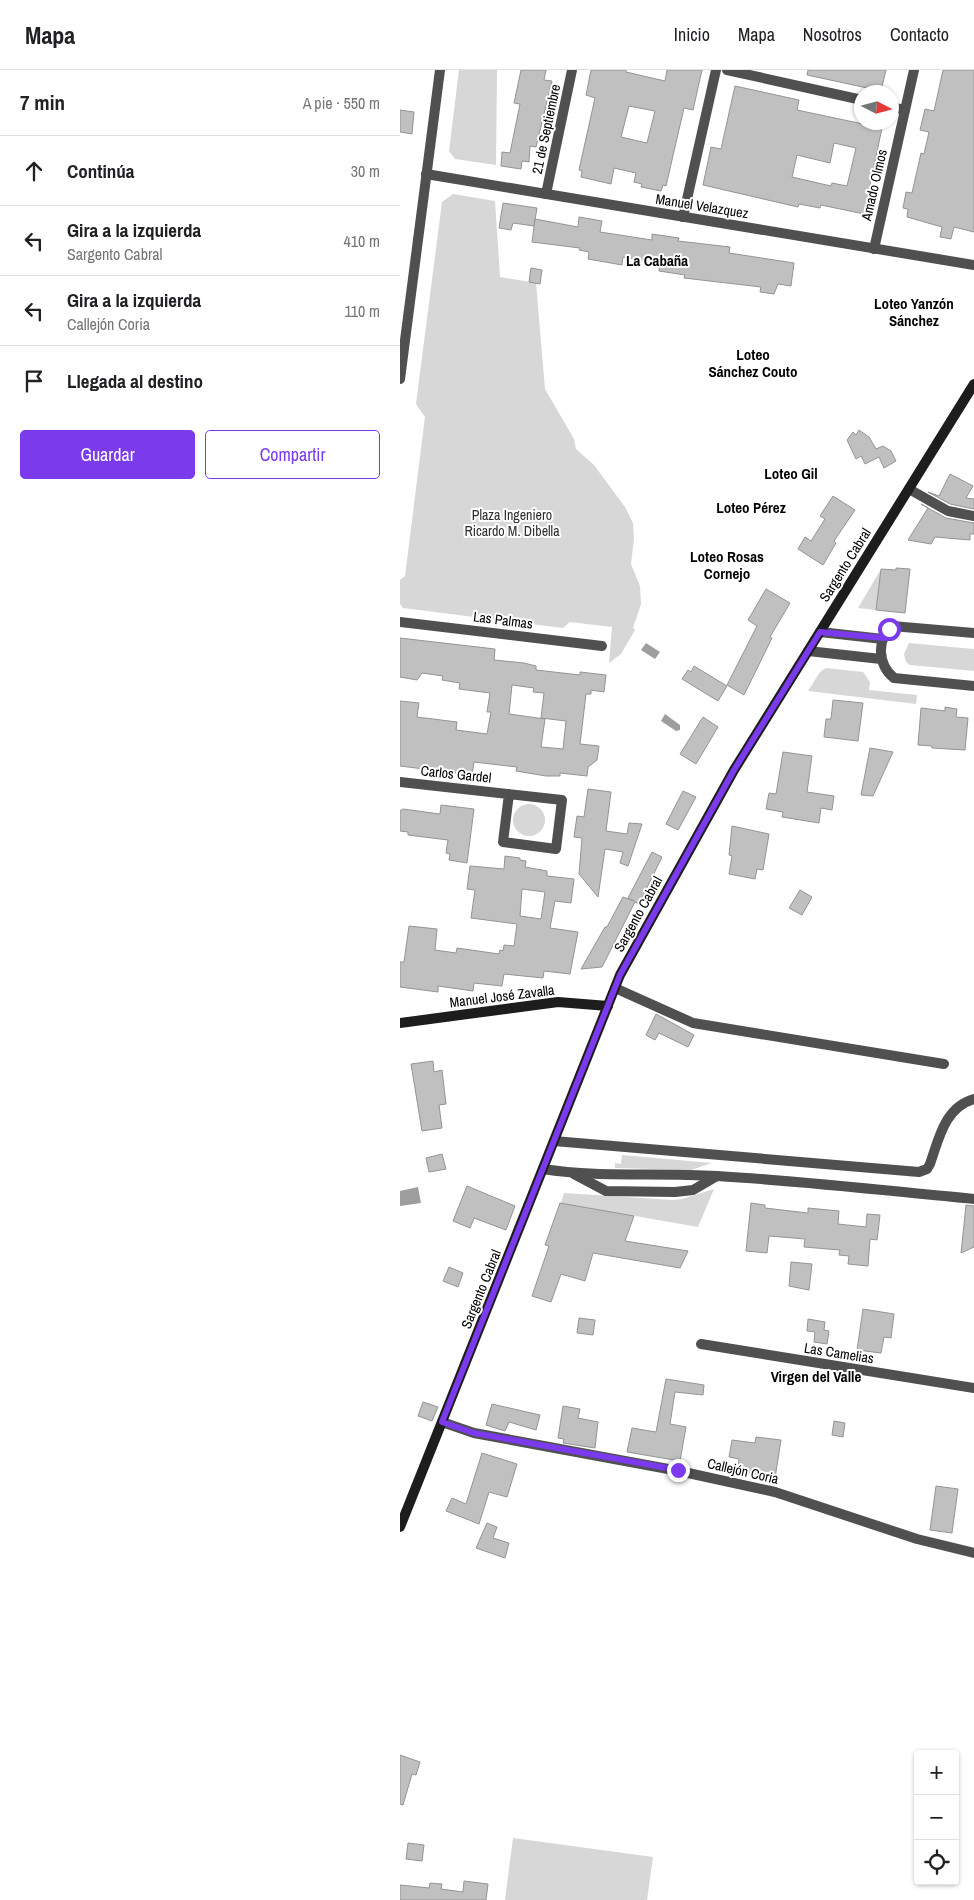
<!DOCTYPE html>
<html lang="es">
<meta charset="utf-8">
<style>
body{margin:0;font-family:"Archivo Narrow",sans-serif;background:#f6f6f6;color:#202124}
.controls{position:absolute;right:15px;bottom:15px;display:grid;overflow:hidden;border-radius:5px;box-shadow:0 1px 4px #0004}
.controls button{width:45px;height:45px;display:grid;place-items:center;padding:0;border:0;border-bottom:1px solid #e0e0e0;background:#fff;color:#202124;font:25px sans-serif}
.compass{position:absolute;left:454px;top:15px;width:45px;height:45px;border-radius:50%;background:#fff;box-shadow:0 1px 4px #0004;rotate:96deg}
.stop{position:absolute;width:15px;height:15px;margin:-11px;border:4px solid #7c3aed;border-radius:50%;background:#fff}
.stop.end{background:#7c3aed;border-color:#fff;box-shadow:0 1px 5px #0008}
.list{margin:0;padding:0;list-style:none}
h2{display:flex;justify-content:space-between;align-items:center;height:65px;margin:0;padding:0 20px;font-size:21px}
h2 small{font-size:16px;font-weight:400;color:#757577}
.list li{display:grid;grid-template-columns:32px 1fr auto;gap:15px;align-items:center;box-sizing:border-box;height:70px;padding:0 20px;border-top:1px solid #e0e0e0}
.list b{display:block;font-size:19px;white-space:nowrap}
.list p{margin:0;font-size:16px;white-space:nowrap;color:#757577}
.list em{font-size:16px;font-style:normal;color:#757577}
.actions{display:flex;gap:10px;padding:15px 20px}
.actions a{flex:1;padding:11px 0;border:1px solid #7c3aed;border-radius:5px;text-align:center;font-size:18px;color:#7c3aed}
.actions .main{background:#7c3aed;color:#fff}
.icon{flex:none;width:28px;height:28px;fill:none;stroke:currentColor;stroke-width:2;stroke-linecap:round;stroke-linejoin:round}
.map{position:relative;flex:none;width:574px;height:1830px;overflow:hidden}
header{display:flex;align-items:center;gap:30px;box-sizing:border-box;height:70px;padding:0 25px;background:#fff;border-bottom:1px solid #e0e0e0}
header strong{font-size:24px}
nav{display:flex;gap:28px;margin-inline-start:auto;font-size:18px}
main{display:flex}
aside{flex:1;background:#fff}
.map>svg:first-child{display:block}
.green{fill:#d7d7d7}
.water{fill:#9e9e9e}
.building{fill:#c0c0c0;stroke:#949494;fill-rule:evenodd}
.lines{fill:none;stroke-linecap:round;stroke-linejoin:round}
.street{stroke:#505050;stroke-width:10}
.secondary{stroke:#1d1d1d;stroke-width:10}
.route{stroke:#7c3aed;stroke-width:6}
.labels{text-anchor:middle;stroke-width:4;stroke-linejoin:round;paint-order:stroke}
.street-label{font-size:14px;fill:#000;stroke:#fff}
.park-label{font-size:14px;fill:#2e2e2e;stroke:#fff}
.neighbourhood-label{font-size:15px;font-weight:bold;fill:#000;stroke:#fff}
</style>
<header>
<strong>Mapa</strong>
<nav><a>Inicio</a><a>Mapa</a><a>Nosotros</a><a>Contacto</a></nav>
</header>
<main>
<aside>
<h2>7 min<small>A pie · 550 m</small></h2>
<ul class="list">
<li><svg class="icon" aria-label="ahead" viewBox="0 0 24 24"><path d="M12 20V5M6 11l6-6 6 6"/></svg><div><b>Continúa</b></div><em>30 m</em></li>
<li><svg class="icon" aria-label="left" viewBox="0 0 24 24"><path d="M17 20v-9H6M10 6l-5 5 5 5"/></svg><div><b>Gira a la izquierda</b><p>Sargento Cabral</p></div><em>410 m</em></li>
<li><svg class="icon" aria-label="left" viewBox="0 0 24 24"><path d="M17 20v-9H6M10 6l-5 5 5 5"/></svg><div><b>Gira a la izquierda</b><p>Callejón Coria</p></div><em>110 m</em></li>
<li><svg class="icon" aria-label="arrive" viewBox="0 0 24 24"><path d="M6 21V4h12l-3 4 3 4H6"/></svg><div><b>Llegada al destino</b></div></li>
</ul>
<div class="actions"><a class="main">Guardar</a><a>Compartir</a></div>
</aside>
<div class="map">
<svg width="574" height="1830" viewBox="0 0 574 1830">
<rect width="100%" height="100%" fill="#fff"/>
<g class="green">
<path d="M 59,0 L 97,0 L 96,95 L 55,89 L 49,81 Z"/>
<path d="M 53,124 L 95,131 L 100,207 L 136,213 L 145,319 L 174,369 L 176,379 L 194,395 L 225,437 L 233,453 L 234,469 L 231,494 L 240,516 L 241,534 L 233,558 L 235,560 L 221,584 L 209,593 L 212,557 L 170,552 L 163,558 L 3,538 L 0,534 L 0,510 L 5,506 L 25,347 L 16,334 L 42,132 Z"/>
<path d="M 481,499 L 476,540 L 458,538 Z"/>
<path d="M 509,573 L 574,579 L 574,601 L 510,595 L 506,592 L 504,584 Z"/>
<path d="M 426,598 L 463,602 L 470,612 L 469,620 L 517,625 L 516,634 L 408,621 L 420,602 Z"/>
<circle cx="129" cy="750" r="16"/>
<path d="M 222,1085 L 312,1093 L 291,1100 L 215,1098 L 215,1093 L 221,1094 Z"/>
<path d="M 314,1119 L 298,1157 L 161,1133 L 164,1123 L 272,1130 L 282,1129 Z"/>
<path d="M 113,1768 L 253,1787 L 247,1830 L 105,1830 Z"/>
</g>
<g class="water">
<path d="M 246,573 L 260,582 L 255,589 L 241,580 Z"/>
<path d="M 265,644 L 280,655 L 280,660 L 276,661 L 261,651 Z"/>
<path d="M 18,1117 L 21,1133 L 0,1136 L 0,1121 Z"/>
</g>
<g class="building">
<path d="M 121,0 L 146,0 L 144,10 L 152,11 L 136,77 L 130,76 L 129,92 L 122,91 L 121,99 L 101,96 L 102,82 L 110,83 L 120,34 L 114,33 Z"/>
<path d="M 191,0 L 226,0 L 226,2 L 265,11 L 267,0 L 302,0 L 293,40 L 284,38 L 266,116 L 263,115 L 261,121 L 241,117 L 242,114 L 234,112 L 236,103 L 214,98 L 211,114 L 181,107 L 182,101 L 179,100 L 195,28 L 186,25 ZM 229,36 L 255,41 L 247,73 L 221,67 Z"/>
<path d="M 408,0 L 486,0 L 481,21 L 407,5 Z"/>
<path d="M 543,0 L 574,0 L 574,162 L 554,157 L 551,169 L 540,167 L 542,157 L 507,147 L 508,139 L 503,138 L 506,122 L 512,123 L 521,83 L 524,84 L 529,62 L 520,60 L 525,39 L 534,41 Z"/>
<path d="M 335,16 L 399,30 L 397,40 L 482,58 L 464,144 L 421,135 L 420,138 L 399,134 L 398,137 L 303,115 L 311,77 L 321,79 ZM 434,73 L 456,78 L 447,116 L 432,113 L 431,116 L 392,107 L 397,85 L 430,93 Z"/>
<path d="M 0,40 L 14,42 L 12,64 L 0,62 Z"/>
<path d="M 103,133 L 137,138 L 134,156 L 113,153 L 111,160 L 99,158 Z"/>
<path d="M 179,147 L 202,151 L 200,162 L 252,170 L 252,164 L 279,168 L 278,171 L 330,177 L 329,183 L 394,193 L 391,216 L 378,214 L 374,224 L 360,222 L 361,217 L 284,208 L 285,205 L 259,201 L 260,193 L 223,187 L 222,195 L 188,189 L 189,182 L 179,180 L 180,178 L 132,172 L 135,149 L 178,157 Z"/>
<path d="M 131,198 L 142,200 L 140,214 L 129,212 Z"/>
<path d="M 459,360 L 469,367 L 476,379 L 483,376 L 491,381 L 496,391 L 484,398 L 479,387 L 465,394 L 461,386 L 456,389 L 447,370 L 453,362 L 456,365 Z"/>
<path d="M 550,404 L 573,416 L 566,428 L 574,429 L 574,439 L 550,434 L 528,422 L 539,426 Z"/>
<path d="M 433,426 L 455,440 L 434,471 L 436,473 L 423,495 L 398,479 L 405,467 L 411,471 L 425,449 L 420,446 Z"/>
<path d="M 521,434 L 546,448 L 574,453 L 574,464 L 570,464 L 570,470 L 535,467 L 531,474 L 508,470 L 528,438 Z"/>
<path d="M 496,498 L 510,499 L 505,543 L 476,540 L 481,499 L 496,500 Z"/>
<path d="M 366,519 L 390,533 L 370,567 L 372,568 L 344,625 L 327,615 L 357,556 L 348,550 Z"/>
<path d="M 0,568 L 95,579 L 94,590 L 124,593 L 136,596 L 136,600 L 180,605 L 180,602 L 206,605 L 204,622 L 191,620 L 191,624 L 186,624 L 180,674 L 199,676 L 197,690 L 188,697 L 187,706 L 160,703 L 160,706 L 146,706 L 116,701 L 117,697 L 74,692 L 72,705 L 0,696 L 0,631 L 19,633 L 17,647 L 57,652 L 56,660 L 87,664 L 91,642 L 87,642 L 90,623 L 59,619 L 60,613 L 42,610 L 43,606 L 22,603 L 17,610 L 0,607 ZM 112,615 L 134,618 L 133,622 L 144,623 L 141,648 L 166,651 L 163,679 L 141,677 L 145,649 L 109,644 Z"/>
<path d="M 294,596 L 327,616 L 318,631 L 282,609 L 288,600 L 291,602 Z"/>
<path d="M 433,630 L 463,633 L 458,671 L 424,667 L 426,649 L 431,649 Z"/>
<path d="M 545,637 L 557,639 L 556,647 L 568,648 L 565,680 L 532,678 L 532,676 L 518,675 L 521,638 L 545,641 Z"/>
<path d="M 303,647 L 318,657 L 296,694 L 280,684 Z"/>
<path d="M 470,678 L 493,682 L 473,726 L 461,725 Z"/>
<path d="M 383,682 L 412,686 L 407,722 L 434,726 L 432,740 L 421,738 L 419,753 L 382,747 L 383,742 L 366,739 L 369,723 L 376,724 Z"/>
<path d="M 188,719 L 211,722 L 206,761 L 227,764 L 229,753 L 242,754 L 228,796 L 220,793 L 223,782 L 205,779 L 198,827 L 179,804 L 182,768 L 174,767 L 177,746 L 184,747 Z"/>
<path d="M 283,721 L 296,727 L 278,760 L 266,754 Z"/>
<path d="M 41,735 L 74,739 L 67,793 L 49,790 L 50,784 L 46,783 L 48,770 L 8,765 L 8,762 L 0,761 L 0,741 L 3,739 L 40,744 Z"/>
<path d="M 332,756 L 369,764 L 363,800 L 357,799 L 355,809 L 329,804 L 332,786 L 329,785 Z"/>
<path d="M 252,782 L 262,787 L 239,834 L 235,832 L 202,897 L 181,899 L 205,857 L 207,857 L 223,827 L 234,831 L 228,828 Z"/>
<path d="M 105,786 L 120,788 L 120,790 L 126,791 L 125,797 L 147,801 L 147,806 L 174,809 L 171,833 L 155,831 L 150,858 L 178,862 L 170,904 L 144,901 L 143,908 L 104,904 L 102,916 L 74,913 L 73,921 L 38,916 L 38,922 L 0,917 L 0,892 L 4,892 L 9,856 L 37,859 L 35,880 L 56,883 L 57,878 L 99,884 L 100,880 L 103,881 L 104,875 L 114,876 L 117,854 L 71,848 L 75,820 L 67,819 L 70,796 L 104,799 ZM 122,819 L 145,822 L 141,849 L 120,846 Z"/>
<path d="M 400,820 L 412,827 L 402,845 L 389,838 Z"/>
<path d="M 256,944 L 294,965 L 288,977 L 259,963 L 255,970 L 246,965 Z"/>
<path d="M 33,991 L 34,1002 L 42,1000 L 46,1034 L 39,1035 L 42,1058 L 22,1061 L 11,994 Z"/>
<path d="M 42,1084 L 46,1099 L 29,1102 L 26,1088 Z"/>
<path d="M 67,1116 L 115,1136 L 106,1160 L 74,1148 L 70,1158 L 53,1151 Z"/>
<path d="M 160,1133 L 234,1146 L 225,1171 L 288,1181 L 280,1198 L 193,1183 L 185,1211 L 161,1204 L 151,1232 L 132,1226 L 149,1176 L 145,1175 Z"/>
<path d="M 351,1133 L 365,1135 L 365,1138 L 408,1143 L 408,1138 L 439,1141 L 438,1154 L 466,1157 L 467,1144 L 480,1145 L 477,1170 L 470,1169 L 468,1196 L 448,1194 L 449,1186 L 439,1185 L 440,1180 L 404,1177 L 405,1169 L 369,1166 L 367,1183 L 346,1181 Z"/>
<path d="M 566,1135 L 574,1136 L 574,1177 L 561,1183 Z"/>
<path d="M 391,1192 L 412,1194 L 409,1220 L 389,1216 Z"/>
<path d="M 49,1197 L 63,1203 L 58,1217 L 43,1211 Z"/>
<path d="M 463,1239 L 494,1244 L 491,1268 L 484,1267 L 481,1283 L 457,1280 Z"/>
<path d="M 179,1248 L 195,1250 L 193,1265 L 177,1263 Z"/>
<path d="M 408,1249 L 425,1252 L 424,1260 L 429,1261 L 427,1274 L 414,1272 L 415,1262 L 407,1261 Z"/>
<path d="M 266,1309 L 304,1315 L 303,1325 L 275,1322 L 270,1354 L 286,1357 L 280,1391 L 227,1382 L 232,1358 L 256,1362 Z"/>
<path d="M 23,1332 L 38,1337 L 32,1351 L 18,1346 Z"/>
<path d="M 92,1334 L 140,1345 L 136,1360 L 109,1352 L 105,1361 L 86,1355 Z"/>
<path d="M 163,1336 L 180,1339 L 178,1348 L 198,1352 L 195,1378 L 163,1373 L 164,1369 L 158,1368 Z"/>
<path d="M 434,1351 L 445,1353 L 443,1367 L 432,1365 Z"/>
<path d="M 356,1367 L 381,1370 L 375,1408 L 338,1400 L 339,1389 L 329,1387 L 332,1370 L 355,1373 Z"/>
<path d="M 82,1383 L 117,1394 L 107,1427 L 89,1422 L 79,1454 L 46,1441 L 52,1428 L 66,1434 Z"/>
<path d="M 536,1416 L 558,1419 L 552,1463 L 530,1460 Z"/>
<path d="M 87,1453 L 97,1457 L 93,1468 L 109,1473 L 105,1488 L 76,1478 Z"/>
<path d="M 0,1685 L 20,1692 L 16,1705 L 12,1704 L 3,1735 L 0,1734 Z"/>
<path d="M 8,1773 L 24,1775 L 22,1791 L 6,1789 Z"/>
<path d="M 64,1811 L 88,1814 L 86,1830 L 0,1830 L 0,1815 L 29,1818 L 30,1813 L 42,1814 L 41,1819 L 63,1822 Z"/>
</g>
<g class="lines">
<g class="street">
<path d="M 327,0 L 462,30"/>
<path d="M 492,37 L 505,40"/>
<path d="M 26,104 L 574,195"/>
<path d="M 146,124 L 172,0"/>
<path d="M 283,147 L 316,0"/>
<path d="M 474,179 L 514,0"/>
<path d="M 0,309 L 40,0"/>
<path d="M 509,419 L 548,441 L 574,446"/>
<path d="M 0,552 L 202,576"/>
<path d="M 420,562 L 483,569"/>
<path d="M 574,563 L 492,556 C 476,570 478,595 494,608 L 574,616"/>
<path d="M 408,581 L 481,589"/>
<path d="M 0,712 L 162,730 L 156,779 L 103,772 L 109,724"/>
<path d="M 215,918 L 293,953 L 544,994"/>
<path d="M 154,1071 L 519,1102 L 527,1099 L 530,1094 C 539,1068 545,1037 574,1029"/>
<path d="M 143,1099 C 200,1108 259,1102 317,1106 C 403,1111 489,1121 574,1129"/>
<path d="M 174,1104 L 206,1121 L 275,1122 L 293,1120 L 317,1106"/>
<path d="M 301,1274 L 574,1318"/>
<path d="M 42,1352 L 74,1363 L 279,1401 L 375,1422 L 517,1469 L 574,1483"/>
</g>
<g class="secondary">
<path d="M 0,953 L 158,932 L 208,936"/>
<path d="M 0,1457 L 220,905 L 334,700 L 574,314"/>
</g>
</g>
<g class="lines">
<path class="route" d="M 278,1400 L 74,1363 L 42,1352 L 220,905 L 334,700 L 420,562 L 483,568 L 489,559"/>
</g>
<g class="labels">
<g class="street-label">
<text transform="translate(146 59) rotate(-78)" y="5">21 de Septiembre</text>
<text transform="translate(474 115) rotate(-77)" y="5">Amado Olmos</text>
<text transform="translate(302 136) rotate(9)" y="5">Manuel Velazquez</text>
<text transform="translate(445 495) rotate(-58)" y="5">Sargento Cabral</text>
<text transform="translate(103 550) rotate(7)" y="5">Las Palmas</text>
<text transform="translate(56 704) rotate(6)" y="5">Carlos Gardel</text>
<text transform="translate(238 844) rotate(-61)" y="5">Sargento Cabral</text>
<text transform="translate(102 926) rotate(-7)" y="5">Manuel José Zavalla</text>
<text transform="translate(81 1219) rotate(-68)" y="5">Sargento Cabral</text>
<text transform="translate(439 1283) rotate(9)" y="5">Las Camelias</text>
<text transform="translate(343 1401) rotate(13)" y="5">Callejón Coria</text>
</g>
<g class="park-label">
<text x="112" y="450">Plaza Ingeniero<tspan x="112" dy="16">Ricardo M. Dibella</tspan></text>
</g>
<g class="neighbourhood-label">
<text x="257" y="196">La Cabaña</text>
<text x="514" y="239">Loteo Yanzón<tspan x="514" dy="17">Sánchez</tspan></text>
<text x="353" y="290">Loteo<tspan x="353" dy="17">Sánchez Couto</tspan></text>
<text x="391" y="409">Loteo Gil</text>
<text x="351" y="443">Loteo Pérez</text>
<text x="327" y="492">Loteo Rosas<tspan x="327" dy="17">Cornejo</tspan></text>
<text x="416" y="1312">Virgen del Valle</text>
</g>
</g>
</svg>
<div class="controls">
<button>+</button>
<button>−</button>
<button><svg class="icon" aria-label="locate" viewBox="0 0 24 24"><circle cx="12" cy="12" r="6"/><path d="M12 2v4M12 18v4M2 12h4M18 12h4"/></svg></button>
</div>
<svg class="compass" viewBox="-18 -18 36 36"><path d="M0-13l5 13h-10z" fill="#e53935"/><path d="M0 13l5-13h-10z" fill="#757577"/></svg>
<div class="stop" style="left:489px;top:559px"></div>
<div class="stop end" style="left:278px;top:1400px"></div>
</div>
</main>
